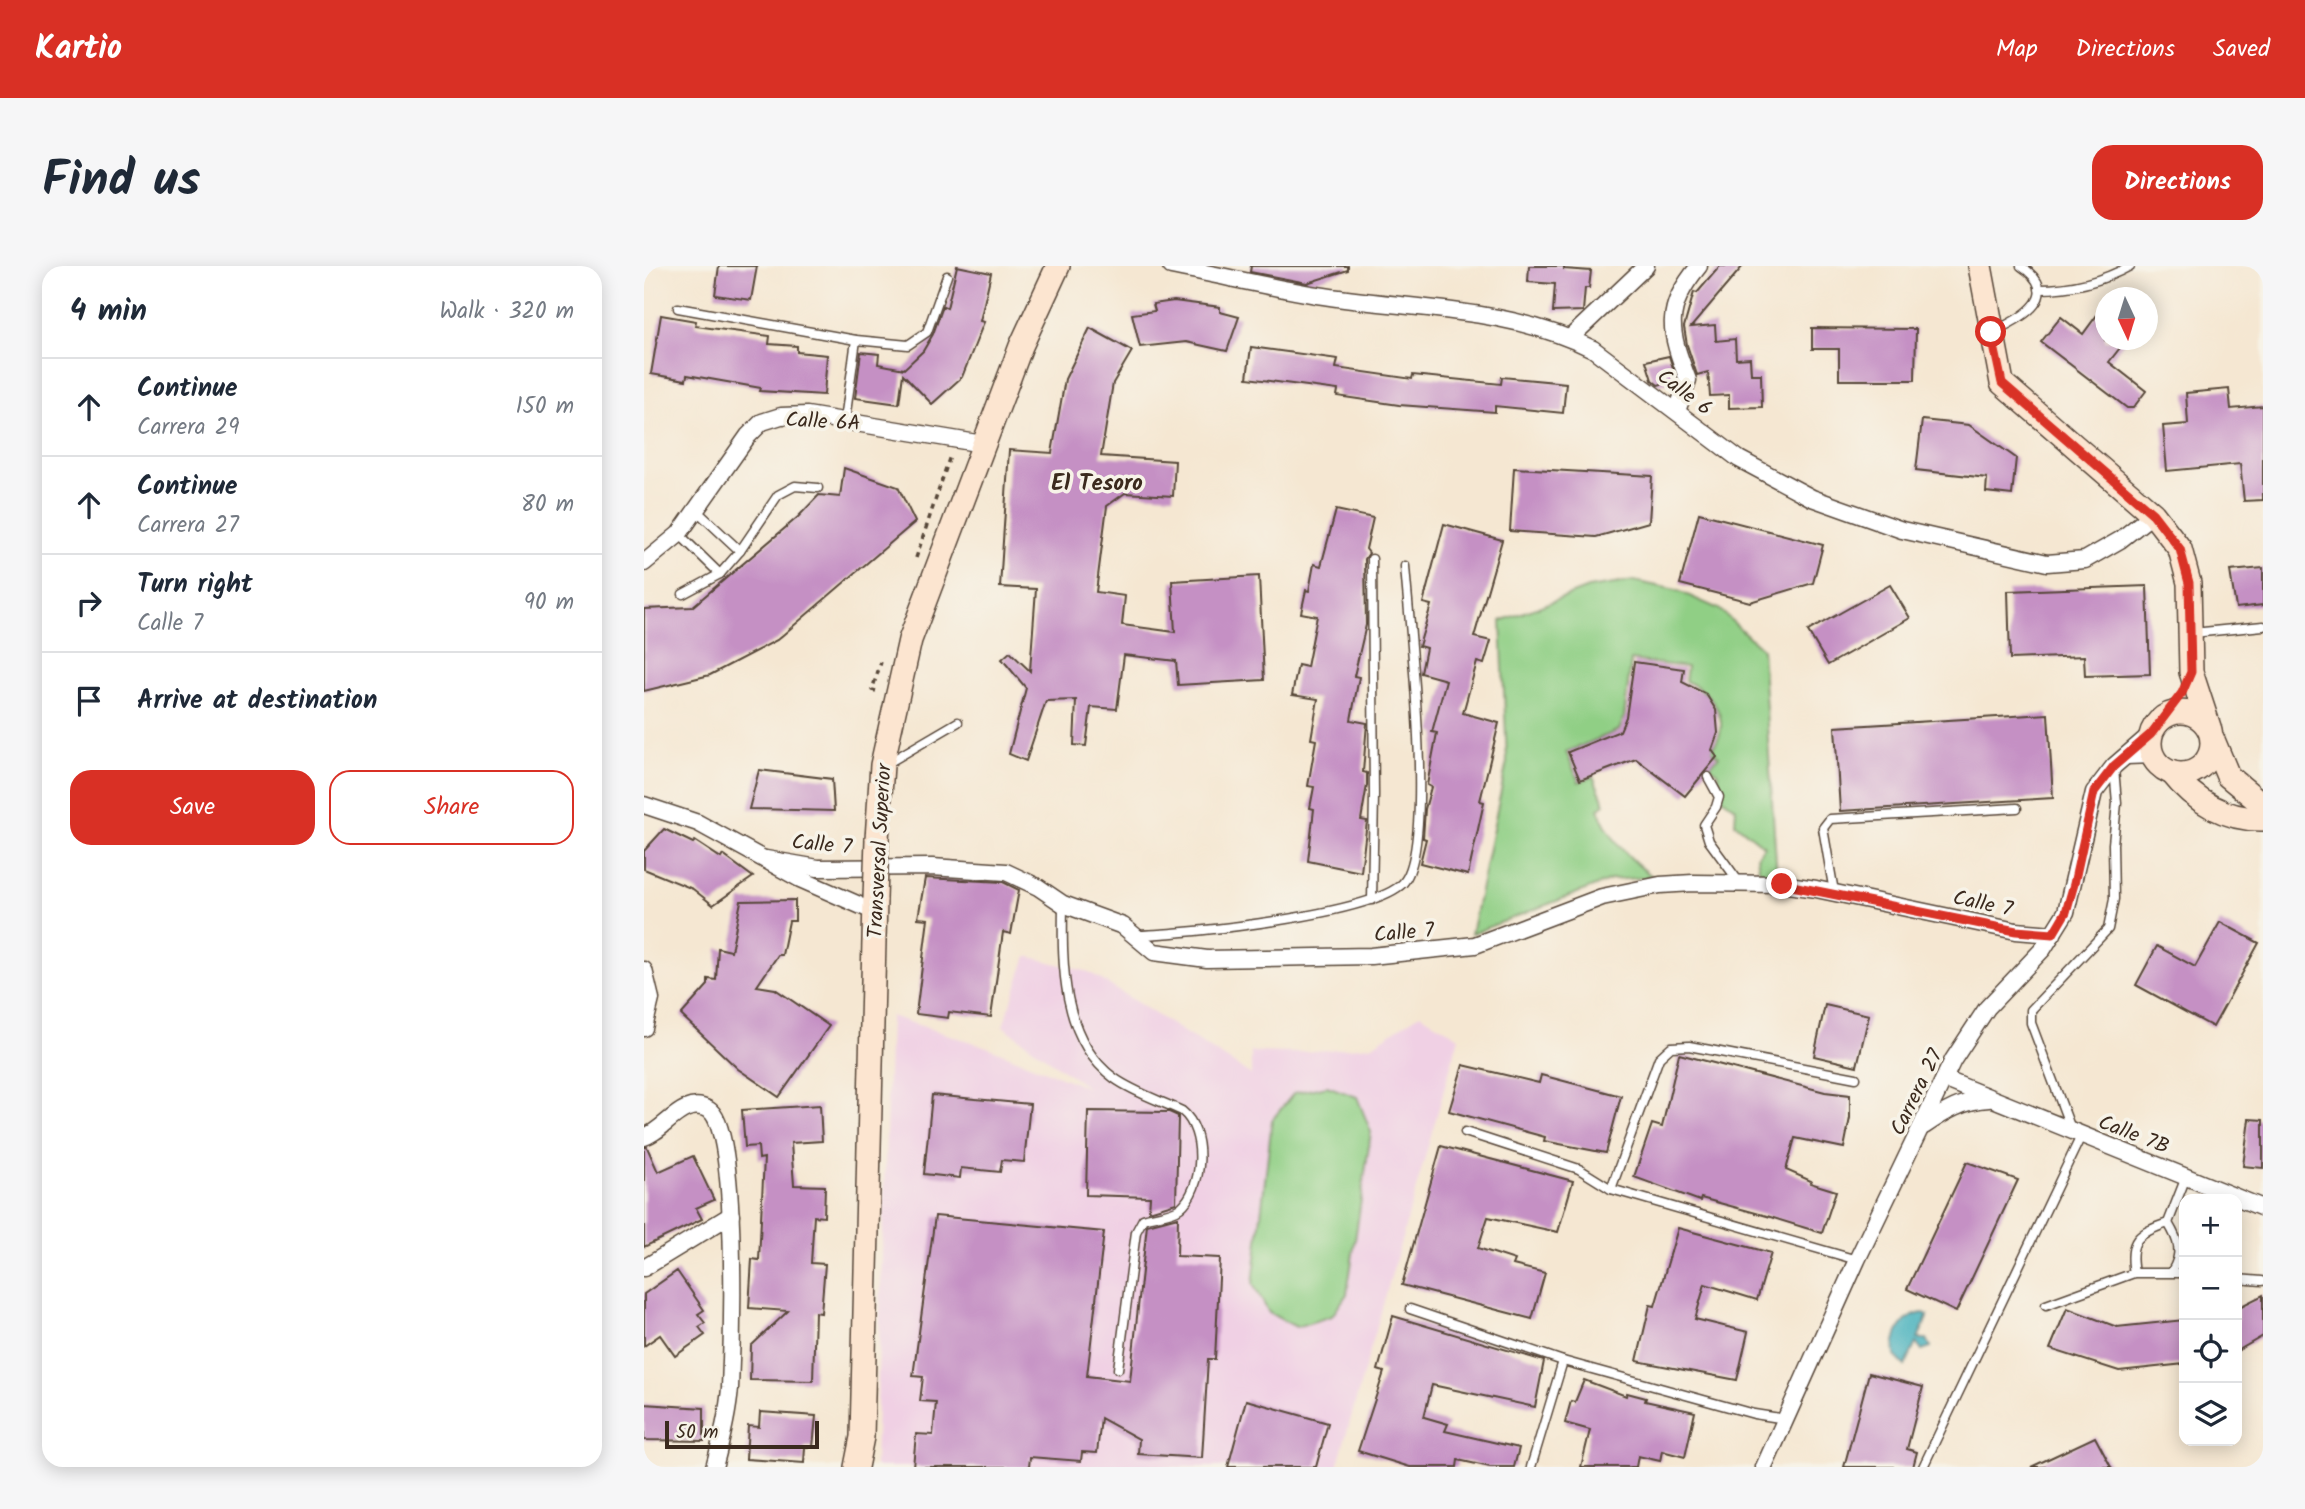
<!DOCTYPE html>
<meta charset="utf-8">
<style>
body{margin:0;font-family:Kalam,sans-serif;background:#f6f6f7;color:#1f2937}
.controls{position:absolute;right:21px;bottom:21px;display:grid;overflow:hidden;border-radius:14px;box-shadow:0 4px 18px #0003}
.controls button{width:63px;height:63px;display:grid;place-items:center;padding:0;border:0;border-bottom:2px solid #e0e1e3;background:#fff;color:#1f2937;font:35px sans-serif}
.compass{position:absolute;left:1451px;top:21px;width:63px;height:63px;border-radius:50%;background:#fff;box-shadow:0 4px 18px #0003;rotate:176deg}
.scale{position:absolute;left:21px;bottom:18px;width:154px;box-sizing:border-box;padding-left:7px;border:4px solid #3b2a1e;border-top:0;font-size:19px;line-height:24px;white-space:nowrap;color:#3b2a1e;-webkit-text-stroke:5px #f7f3e8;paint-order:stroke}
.stop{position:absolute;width:21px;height:21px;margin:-16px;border:5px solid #d93025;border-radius:50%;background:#fff}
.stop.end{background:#d93025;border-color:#fff;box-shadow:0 2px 7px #0008}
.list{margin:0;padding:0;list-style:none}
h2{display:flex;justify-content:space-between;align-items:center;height:91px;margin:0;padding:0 28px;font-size:30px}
h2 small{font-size:23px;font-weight:400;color:#747a83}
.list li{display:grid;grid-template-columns:46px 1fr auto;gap:21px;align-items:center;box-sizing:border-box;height:98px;padding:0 28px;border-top:2px solid #e0e1e3}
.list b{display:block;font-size:26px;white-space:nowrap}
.list p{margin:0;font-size:23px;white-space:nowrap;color:#747a83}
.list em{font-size:23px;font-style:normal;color:#747a83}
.actions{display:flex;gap:14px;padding:21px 28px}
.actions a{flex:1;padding:16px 0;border:2px solid #d93025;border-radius:21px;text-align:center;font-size:24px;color:#d93025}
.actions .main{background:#d93025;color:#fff}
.icon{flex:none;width:38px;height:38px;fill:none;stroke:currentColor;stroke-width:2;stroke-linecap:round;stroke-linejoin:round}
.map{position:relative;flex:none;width:1619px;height:1201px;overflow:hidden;border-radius:21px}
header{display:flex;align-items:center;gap:42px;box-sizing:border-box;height:98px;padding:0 35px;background:#d93025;color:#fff}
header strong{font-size:33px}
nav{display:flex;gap:38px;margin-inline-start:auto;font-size:24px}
.intro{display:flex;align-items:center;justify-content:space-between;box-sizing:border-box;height:168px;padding:0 42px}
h1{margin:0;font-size:49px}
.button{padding:18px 32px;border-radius:21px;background:#d93025;color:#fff;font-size:24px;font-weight:700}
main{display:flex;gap:42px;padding:0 42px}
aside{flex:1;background:#fff;border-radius:21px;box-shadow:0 4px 18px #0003}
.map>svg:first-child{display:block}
.built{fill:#f0d0e4}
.green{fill:#90cf85;stroke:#667c52;stroke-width:2}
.water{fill:#40afbc;stroke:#3e6c6d;stroke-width:2}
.building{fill:#c590c4}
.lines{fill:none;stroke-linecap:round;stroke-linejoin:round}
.lane-casing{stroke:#574639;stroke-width:11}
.street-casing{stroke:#574639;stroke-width:19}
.secondary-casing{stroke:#574639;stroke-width:26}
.path{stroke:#574639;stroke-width:3.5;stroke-dasharray:5 5;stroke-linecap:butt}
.lane{stroke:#fff;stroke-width:8}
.street{stroke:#fff;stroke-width:16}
.secondary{stroke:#fce5d0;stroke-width:23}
.secondary-bridge-casing{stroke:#574639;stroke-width:26;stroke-linecap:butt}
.secondary-bridge{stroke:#fce5d0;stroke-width:23}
.route{stroke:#d93025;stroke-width:9}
.labels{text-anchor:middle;stroke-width:7;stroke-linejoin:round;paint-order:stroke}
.street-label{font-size:21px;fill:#3b2a1e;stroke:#f7f3e8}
.neighbourhood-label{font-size:23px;font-weight:bold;fill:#3b2a1e;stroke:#f7f3e8}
</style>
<header>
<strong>Kartio</strong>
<nav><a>Map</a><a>Directions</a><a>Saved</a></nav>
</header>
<div class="intro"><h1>Find us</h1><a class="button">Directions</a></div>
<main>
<aside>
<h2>4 min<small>Walk · 320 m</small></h2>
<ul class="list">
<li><svg class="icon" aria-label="ahead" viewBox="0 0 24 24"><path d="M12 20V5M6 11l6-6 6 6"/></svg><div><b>Continue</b><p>Carrera 29</p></div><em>150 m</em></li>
<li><svg class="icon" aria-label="ahead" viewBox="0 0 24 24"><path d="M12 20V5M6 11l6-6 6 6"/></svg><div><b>Continue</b><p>Carrera 27</p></div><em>80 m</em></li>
<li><svg class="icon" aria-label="right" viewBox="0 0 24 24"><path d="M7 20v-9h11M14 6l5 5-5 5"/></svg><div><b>Turn right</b><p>Calle 7</p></div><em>90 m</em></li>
<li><svg class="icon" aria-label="arrive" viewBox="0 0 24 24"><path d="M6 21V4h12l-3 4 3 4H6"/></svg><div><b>Arrive at destination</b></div></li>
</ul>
<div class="actions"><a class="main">Save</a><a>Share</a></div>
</aside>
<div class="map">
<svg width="1619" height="1201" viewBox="0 0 1619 1201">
<rect width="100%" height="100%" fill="#f7f3e8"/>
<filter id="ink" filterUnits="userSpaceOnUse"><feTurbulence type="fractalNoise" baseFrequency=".0143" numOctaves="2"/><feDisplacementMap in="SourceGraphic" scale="14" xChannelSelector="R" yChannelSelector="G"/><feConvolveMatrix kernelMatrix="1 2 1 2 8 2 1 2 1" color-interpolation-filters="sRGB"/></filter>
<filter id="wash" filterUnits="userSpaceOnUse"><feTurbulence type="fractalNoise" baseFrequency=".00686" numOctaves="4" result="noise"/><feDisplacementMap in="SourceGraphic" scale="28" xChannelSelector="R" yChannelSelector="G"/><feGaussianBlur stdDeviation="1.57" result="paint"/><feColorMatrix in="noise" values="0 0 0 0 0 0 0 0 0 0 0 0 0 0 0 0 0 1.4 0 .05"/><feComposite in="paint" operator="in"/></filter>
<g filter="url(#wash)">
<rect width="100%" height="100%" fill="#f5e7d2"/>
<path class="built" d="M 383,690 L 445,706 L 607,809 L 607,786 L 649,787 L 727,780 L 776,748 L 815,771 L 693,1201 L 231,1201 L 246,750 L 343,781 L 444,822 L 359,760 Z"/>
<g class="green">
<path d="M 990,315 L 1032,324 L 1075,343 L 1118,383 L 1133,610 L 1116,608 L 1113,590 L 1120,580 L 1091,557 L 1092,542 L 1078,532 L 1074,507 L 1066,500 L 1075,490 L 1067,483 C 1091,458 1068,424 1041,415 L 1043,401 L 987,394 L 980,451 L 975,464 L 922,486 L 935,516 L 949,510 L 961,538 L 954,543 C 966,573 983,591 1009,611 L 967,614 L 827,668 L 863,496 L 857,355 L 944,322 Z"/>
<path d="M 683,820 L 713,831 L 727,866 L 703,1028 L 688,1050 L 652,1061 L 625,1047 L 609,1018 L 628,854 L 650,827 Z"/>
</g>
<path class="water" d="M 1280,1047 L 1284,1049 L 1274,1073 L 1283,1073 L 1287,1081 L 1278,1084 L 1272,1077 L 1261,1100 L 1251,1090 C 1248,1071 1258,1049 1280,1047 Z"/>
<g id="blocks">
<g class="building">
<path d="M 75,0 L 113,0 L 107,34 L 71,29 Z"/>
<path d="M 313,0 L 347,7 L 336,55 L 340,56 L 318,111 L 288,138 L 259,108 L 255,138 L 211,132 L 217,86 L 235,88 L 234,98 L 260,103 L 279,85 L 289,68 L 299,40 L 303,42 Z"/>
<path d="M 607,0 L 704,0 L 704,4 L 663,17 L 606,6 Z"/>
<path d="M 885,0 L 920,0 L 920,3 L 947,5 L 945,22 L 941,22 L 939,45 L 909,46 L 911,18 L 884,16 Z"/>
<path d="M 1076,0 L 1099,0 L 1047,61 L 1071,59 L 1072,75 L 1091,73 L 1092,93 L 1106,92 L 1107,108 L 1117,108 L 1118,141 L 1085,142 L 1085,129 L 1066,130 L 1064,106 L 1053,109 L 1043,79 L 1040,61 L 1050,26 L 1053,27 Z"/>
<path d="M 530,35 L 576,41 L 576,46 L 595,51 L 583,85 L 542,76 L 496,81 L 488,48 L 511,45 L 509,38 Z"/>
<path d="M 1461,38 L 1461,74 L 1482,74 L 1465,96 L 1502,125 L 1489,142 L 1483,142 L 1397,76 L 1417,51 L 1439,68 Z"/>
<path d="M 17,49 L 52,55 L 51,60 L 126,70 L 125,78 L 153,80 L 153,86 L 183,89 L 180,129 L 116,125 L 117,122 L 43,109 L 42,114 L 7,108 Z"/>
<path d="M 446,62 L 488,85 L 469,117 L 457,190 L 531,195 L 529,230 L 481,227 L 463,240 L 452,326 L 481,330 L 478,359 L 531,366 L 528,315 L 615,310 L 620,414 L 534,419 L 532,395 L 480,389 L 473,443 L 447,441 L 442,480 L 430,479 L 432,434 L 402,435 L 382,495 L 365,488 L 382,422 L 358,393 L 366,386 L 386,405 L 392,323 L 356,321 L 365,184 L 408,187 L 421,113 Z"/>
<path d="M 1168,62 L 1272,63 L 1271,114 L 1195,114 L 1195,83 L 1168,83 Z"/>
<path d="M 607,81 L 694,93 L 692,102 L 768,113 L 769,109 L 857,118 L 858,111 L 922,117 L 919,147 L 851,140 L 851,146 L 755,139 L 693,130 L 694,124 L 603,112 Z"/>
<path d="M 1025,90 L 1033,114 L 1014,119 L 1008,114 L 1002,95 Z"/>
<path d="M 1585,123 L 1587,143 L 1619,140 L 1619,234 L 1600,235 L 1596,198 L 1523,205 L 1519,160 L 1544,158 L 1542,127 Z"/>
<path d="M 1278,154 L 1325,159 L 1372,192 L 1368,229 L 1342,226 L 1343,212 L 1272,204 Z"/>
<path d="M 200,202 L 254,221 L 271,256 L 133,374 L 66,409 L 0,425 L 0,343 L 48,341 L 154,251 L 175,229 L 196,231 Z"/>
<path d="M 870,202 L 1008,210 L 1005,256 L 952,271 L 866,265 Z"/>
<path d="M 692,244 L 729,252 L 722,283 L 725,287 L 721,293 L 722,359 L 710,410 L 715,411 L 707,454 L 723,457 L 719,506 L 723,507 L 723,519 L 717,554 L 723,555 L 717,606 L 664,595 L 670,543 L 666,542 L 670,521 L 664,520 L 672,474 L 667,473 L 674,433 L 648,429 L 654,399 L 663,401 L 673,350 L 657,347 L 662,324 L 665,325 L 670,298 L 677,300 Z"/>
<path d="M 1055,247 L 1179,279 L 1169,317 L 1106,336 L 1036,318 Z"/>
<path d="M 800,258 L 858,274 L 830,371 L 847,375 L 840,398 L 833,396 L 819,447 L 855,457 L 836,535 L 840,536 L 824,609 L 776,597 L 782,573 L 779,572 L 781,543 L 787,521 L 783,519 L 793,467 L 788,466 L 802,414 L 777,407 L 782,382 L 775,380 L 787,339 L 779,337 Z"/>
<path d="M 1619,302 L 1619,339 L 1592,342 L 1586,305 Z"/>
<path d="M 1246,319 L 1266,352 L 1184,399 L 1164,365 Z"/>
<path d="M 1503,320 L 1506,408 L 1441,410 L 1440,390 L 1366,393 L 1364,325 Z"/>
<path d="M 990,396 L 1040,403 L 1038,416 L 1062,428 L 1072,444 L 1074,467 L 1068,484 L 1073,491 L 1041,530 L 992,493 L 936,514 L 924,486 L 976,465 L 982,451 Z"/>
<path d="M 1404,448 L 1409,532 L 1196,545 L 1191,461 Z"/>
<path d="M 115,504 L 188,513 L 190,545 L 105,543 Z"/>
<path d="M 20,563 L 49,577 L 51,575 L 77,592 L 79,589 L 109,611 L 69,639 L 49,623 L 0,603 L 0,585 Z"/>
<path d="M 281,612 L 359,616 L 375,624 L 367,668 L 359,666 L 347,751 L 305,746 L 304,752 L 272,748 L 284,653 L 274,652 Z"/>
<path d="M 151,634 L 151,655 L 145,655 L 138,689 L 134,689 L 113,720 L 131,723 L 185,760 L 135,831 L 94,803 L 37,749 L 64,719 L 64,713 L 72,714 L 74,682 L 87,685 L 97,635 Z"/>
<path d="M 1576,656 L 1615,677 L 1569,761 L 1492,719 L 1513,680 L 1551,701 Z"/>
<path d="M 1181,739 L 1225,749 L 1213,800 L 1170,790 Z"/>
<path d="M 1035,788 L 1181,826 L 1206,829 L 1206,852 L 1200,882 L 1151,872 L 1142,904 L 1167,915 L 1166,917 L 1192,925 L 1178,967 L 1123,950 L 1057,932 L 1056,935 L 990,911 L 1008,858 L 1018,861 Z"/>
<path d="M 819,799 L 895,817 L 897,809 L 977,830 L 962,887 L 900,875 L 901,871 L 805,845 Z"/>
<path d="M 288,829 L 386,838 L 380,896 L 358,894 L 356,906 L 317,902 L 316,912 L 280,908 Z"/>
<path d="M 176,839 L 178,875 L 147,877 L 150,919 L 181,920 L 180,951 L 170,950 L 167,997 L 181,998 L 177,1047 L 171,1046 L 169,1115 L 106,1114 L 107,1080 L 144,1045 L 105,1042 L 108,993 L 115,994 L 120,892 L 115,893 L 114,880 L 101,881 L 98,844 Z"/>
<path d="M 444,845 L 525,846 L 534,850 L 532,937 L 505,945 L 506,931 L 442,929 Z"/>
<path d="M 1605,853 L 1619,854 L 1619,902 L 1599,900 Z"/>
<path d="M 797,880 L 929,915 L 914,966 L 844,951 L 834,982 L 871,994 L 869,999 L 901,1007 L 888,1053 L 758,1019 Z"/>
<path d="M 0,881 L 3,881 L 14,906 L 49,890 L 70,934 L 52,942 L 58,953 L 0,981 Z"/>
<path d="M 1323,896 L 1374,914 L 1312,1046 L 1263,1023 Z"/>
<path d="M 291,950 L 460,966 L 443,1110 L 486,1115 L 503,959 L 534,951 L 533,990 L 576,992 L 571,1093 L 564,1093 L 558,1192 L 494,1188 L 495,1173 L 457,1152 L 453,1187 L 438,1186 L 437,1195 L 386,1191 L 385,1201 L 269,1201 L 272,1168 L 289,1169 L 292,1136 L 276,1135 L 279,1111 L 269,1110 Z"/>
<path d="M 1034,962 L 1127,987 L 1113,1034 L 1061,1018 L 1051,1053 L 1104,1066 L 1093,1114 L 993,1095 L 1006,1039 L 1011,1040 Z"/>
<path d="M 33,1005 L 60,1044 L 54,1048 L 61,1057 L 55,1061 L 61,1069 L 31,1090 L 16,1069 L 0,1080 L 0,1028 Z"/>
<path d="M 1619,1029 L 1619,1070 L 1593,1085 L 1593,1042 Z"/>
<path d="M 1423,1042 L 1473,1061 L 1540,1054 L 1540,1098 L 1475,1105 L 1406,1083 Z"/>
<path d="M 749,1050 L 900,1095 L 891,1141 L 788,1119 L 780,1151 L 804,1158 L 801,1165 L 875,1182 L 870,1201 L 846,1201 L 814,1194 L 813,1201 L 766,1201 L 714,1185 L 740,1106 L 734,1104 Z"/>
<path d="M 1225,1107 L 1279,1121 L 1263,1183 L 1273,1186 L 1269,1201 L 1200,1201 Z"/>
<path d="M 940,1114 L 982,1130 L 983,1127 L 1002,1132 L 1001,1135 L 1051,1146 L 1041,1191 L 1018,1185 L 1016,1195 L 994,1190 L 992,1201 L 937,1201 L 946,1164 L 921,1157 L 927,1135 L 931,1136 Z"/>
<path d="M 602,1134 L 684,1157 L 672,1201 L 584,1201 Z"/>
<path d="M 0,1138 L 60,1142 L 60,1175 L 0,1174 Z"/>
<path d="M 116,1146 L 172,1150 L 169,1181 L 161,1181 L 160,1197 L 102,1193 L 104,1160 L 115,1161 Z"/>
<path d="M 1451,1171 L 1467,1201 L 1387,1201 Z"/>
</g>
</g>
</g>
<g filter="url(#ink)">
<use href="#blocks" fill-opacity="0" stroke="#574639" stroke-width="2"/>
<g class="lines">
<g class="lane-casing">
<g id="lane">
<path d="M 1395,23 C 1428,23 1457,16 1486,0"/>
<path d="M 34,42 L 212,74 L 264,79 L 283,66 L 303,10"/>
<path d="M 1350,65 C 1379,52 1420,29 1377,0"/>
<path d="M 201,154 L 212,74"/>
<path d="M 52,244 L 96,285 L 134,229 L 151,220 L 174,222"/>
<path d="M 35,268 L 76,308"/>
<path d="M 39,328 L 76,308 L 96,285"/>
<path d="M 1549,367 L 1619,360"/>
<path d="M 244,497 L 314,456"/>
<path d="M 1064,511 L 1075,531 L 1072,541 L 1060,559 L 1065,575 L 1095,616"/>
<path d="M 1190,626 L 1179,562 L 1186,553 L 1373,542"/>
<path d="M 728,634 L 730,529 L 728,293"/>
<path d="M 419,638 C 418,697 417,773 470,812 C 489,826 517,835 538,845 C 563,865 560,922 536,942 C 527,949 510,949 499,953 L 492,966 L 474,1103"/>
<path d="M 494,669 C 542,668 728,649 759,617 C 792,581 765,357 761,300"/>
<path d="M 1427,863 L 1387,757 L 1387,744 L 1464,663 L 1470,633 L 1469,578 L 1473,537 L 1470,502"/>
<path d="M 821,866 L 935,903 L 967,923 L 1213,994"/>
<path d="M 967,923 L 1015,792 L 1027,781 L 1045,780 L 1212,812"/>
<path d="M 1524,957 C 1535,975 1539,987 1528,1005"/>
<path d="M 1490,1007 C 1484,974 1494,967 1524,957 L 1542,911"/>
<path d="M 1593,1013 L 1618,1015"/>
<path d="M 1402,1039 L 1490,1007 L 1540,1007"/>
<path d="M 766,1043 L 919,1095 L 1110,1148 L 1142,1153"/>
<path d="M 887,1201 L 919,1095"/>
<path d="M 1279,1201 L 1437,870"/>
</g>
</g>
<g class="street-casing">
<g id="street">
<path d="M 527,0 C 575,9 624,21 673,29 C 766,44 862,40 949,83 L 1095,193 L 1168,232 L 1258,264 L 1403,297 L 1441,294 L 1476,274 L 1509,248"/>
<path d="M 926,72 L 1002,0"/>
<path d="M 1033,145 L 1044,114 C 1025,64 1019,44 1055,0"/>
<path d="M 0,297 L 35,268 L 104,170 L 118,156 L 137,150 L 163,149 L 339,178"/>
<path d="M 1482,490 L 1509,489"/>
<path d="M 0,539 L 54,557 L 156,613 L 231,646"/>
<path d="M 122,593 L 174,602 L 288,601 L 362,606 L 394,621 L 419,638 L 479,660 L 510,686 L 563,693 L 727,690 L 831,679 L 958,631 L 1016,619 L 1049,617 L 1137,618 L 1172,623 L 1372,665 L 1409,668"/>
<path d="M 0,704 L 7,733 L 0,762"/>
<path d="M 1300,813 L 1619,942"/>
<path d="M 1280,860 C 1300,846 1320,834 1345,833"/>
<path d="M 0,871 C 21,865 39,829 65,844 C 95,861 88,1081 86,1122 C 84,1148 77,1176 70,1201"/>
<path d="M 0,1002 L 87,949"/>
<path d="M 1120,1201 L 1213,994 L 1309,794 L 1343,742 L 1399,683 L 1422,646 L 1450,526 L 1470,500 L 1507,468"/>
</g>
</g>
<g class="secondary-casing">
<g id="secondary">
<path d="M 1336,0 L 1358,117 L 1509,248 L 1536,283 L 1545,317 L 1547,406 L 1566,464"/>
<circle cx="1537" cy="477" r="31"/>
<path d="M 1569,474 L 1584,510 L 1619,539"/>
<path d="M 1528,507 C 1550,535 1582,554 1619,553"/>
<path d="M 233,573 L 238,499 L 266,374 L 377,80 L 414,0"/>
<path d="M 212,1201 L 218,1171 L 231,633"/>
</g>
</g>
<g class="path">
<path d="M 272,292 L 306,190"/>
<path d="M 232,425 L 228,424 L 237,396"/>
</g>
<use href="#lane" class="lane"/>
<use href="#street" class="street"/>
<use href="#secondary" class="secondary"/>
<g class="secondary-bridge-casing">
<path id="secondary-bridge" d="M 231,633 L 233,573"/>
</g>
<use href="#secondary-bridge" class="secondary-bridge"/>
</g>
</g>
<g class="lines" filter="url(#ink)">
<path class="route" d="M 1138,618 L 1372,665 L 1409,668 L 1422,646 L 1430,618 L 1450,526 L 1470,500 L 1507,468 L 1538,427 L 1547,406 L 1545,317 L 1536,283 L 1509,248 L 1358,117 L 1347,66"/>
</g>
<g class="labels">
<g class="street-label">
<text transform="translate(1041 126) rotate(37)" y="7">Calle 6</text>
<text transform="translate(179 155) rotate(3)" y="7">Calle 6A</text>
<text transform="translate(178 578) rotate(5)" y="7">Calle 7</text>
<text transform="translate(235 585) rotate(-87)" y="7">Transversal Superior</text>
<text transform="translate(1339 637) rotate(12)" y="7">Calle 7</text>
<text transform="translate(760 666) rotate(-5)" y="7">Calle 7</text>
<text transform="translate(1272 826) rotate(-64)" y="7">Carrera 27</text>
<text transform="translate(1490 868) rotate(21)" y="7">Calle 7B</text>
</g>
<g class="neighbourhood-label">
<text x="453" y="224">El Tesoro</text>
</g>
</g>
</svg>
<div class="controls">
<button>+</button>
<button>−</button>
<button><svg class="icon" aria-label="locate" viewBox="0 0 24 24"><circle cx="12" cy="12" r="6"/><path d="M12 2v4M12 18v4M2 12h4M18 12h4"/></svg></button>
<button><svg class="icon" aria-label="layers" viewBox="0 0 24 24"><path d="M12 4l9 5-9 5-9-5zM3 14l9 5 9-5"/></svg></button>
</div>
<svg class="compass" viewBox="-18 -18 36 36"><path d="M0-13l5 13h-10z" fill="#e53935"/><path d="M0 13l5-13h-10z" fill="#747a83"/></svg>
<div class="scale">50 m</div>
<div class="stop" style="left:1347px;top:66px"></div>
<div class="stop end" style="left:1138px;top:618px"></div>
</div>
</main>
